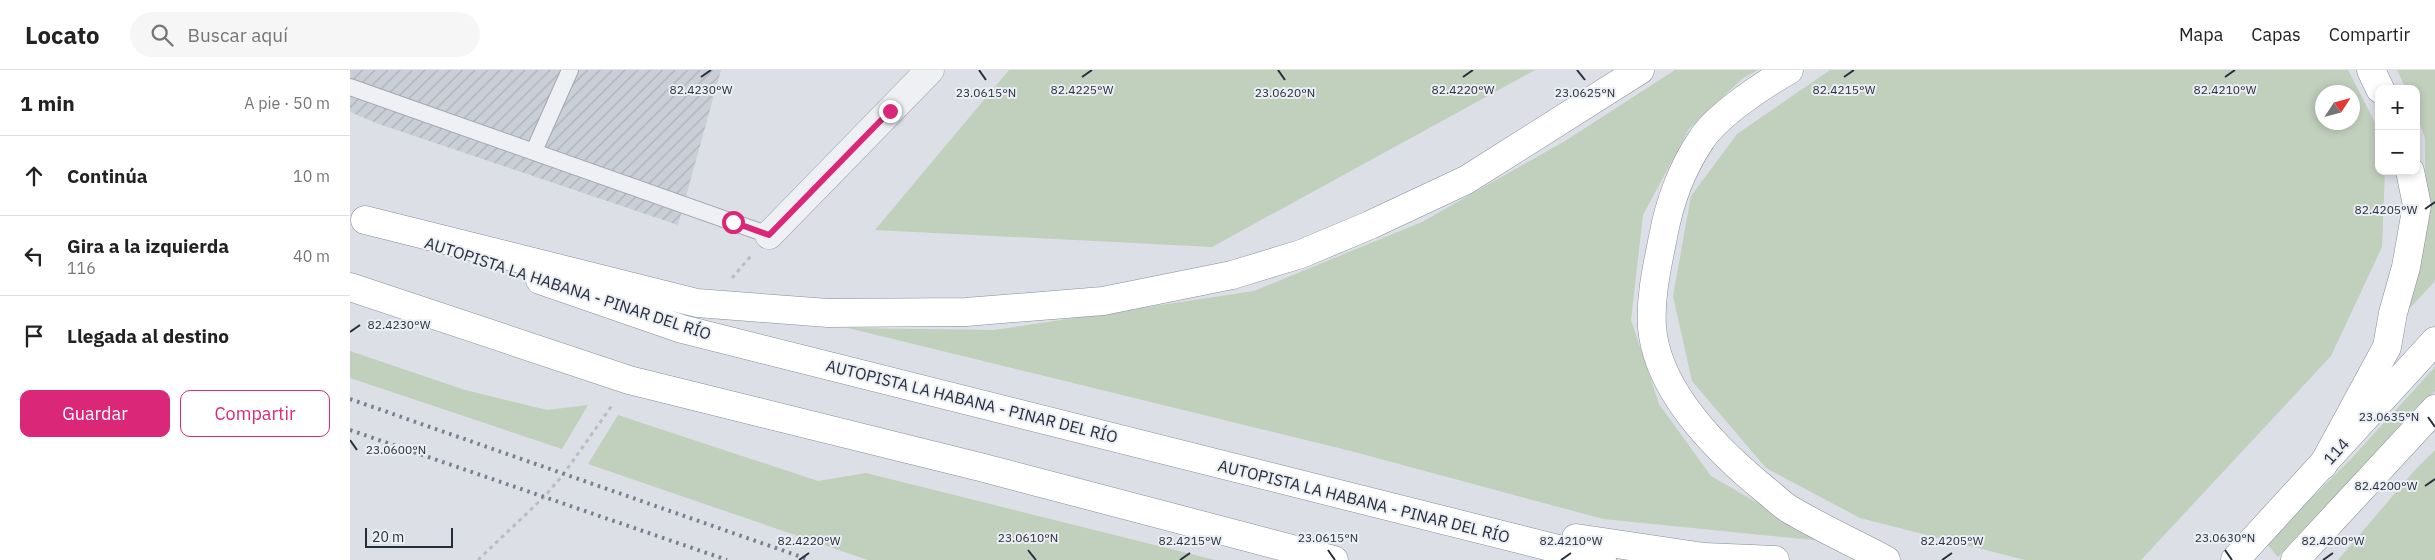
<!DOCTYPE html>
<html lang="es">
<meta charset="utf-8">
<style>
body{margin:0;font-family:"IBM Plex Sans",sans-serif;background:#f6f6f6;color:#222}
.controls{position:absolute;right:15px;top:15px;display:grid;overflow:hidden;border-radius:10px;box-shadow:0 2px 8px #0003}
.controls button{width:45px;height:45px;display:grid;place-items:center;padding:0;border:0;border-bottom:1px solid #e0e0e0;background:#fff;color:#222;font:25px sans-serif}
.compass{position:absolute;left:1965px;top:15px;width:45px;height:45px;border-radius:50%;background:#fff;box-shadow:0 2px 8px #0003;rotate:54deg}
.scale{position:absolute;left:15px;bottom:12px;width:88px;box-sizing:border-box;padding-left:5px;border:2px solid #262d3b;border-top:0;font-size:14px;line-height:18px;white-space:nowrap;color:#262d3b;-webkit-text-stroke:4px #ebeef3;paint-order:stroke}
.stop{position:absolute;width:15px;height:15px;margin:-11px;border:4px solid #db2777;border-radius:50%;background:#fff}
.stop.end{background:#db2777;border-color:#fff;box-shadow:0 1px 5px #0008}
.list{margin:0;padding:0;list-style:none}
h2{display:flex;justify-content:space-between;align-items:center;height:65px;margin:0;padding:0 20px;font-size:21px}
h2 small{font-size:16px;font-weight:400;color:#767676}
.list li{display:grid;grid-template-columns:32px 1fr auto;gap:15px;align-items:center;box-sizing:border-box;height:80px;padding:0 20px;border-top:1px solid #e0e0e0}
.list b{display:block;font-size:19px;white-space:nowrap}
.list p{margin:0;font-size:16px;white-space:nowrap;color:#767676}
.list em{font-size:16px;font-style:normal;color:#767676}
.actions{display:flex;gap:10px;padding:15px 20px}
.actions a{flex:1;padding:11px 0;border:1px solid #db2777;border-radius:10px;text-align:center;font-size:18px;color:#db2777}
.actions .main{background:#db2777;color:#fff}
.icon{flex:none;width:28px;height:28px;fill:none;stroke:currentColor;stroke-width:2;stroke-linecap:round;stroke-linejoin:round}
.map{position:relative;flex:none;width:2085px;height:490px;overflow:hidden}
header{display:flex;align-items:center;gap:30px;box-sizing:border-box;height:70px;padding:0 25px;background:#fff;border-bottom:1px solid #e0e0e0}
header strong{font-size:24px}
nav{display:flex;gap:28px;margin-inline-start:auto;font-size:18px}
.search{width:350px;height:45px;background:#f6f6f6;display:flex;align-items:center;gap:12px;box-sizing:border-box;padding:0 18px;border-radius:28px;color:#767676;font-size:19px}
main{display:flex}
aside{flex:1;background:#fff}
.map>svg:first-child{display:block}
.industrial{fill:url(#industrial-furrows)}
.grass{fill:#c1cfbd;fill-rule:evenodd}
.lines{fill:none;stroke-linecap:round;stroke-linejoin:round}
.service-casing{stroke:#a2a6af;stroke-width:18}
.minor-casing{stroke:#a2a6af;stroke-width:29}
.trunk-casing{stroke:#848c9b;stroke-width:29}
.motorway-casing{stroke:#848c9b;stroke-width:29}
.path{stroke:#babdc4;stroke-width:3;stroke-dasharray:4 4;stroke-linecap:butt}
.service{stroke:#eef0f4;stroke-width:16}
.minor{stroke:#eef0f4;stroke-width:28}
.trunk{stroke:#fff;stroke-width:28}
.motorway{stroke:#fff;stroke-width:28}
.rail{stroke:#767e8e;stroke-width:4;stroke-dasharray:2.5 5;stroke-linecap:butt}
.route{stroke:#db2777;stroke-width:6}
.ticks{fill:none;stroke:#262d3b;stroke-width:2}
.labels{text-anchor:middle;stroke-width:4;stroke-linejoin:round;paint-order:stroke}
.street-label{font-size:16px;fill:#262d3b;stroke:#ebeef3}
.ticks-label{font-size:12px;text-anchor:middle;fill:#262d3b;stroke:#ebeef3;stroke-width:4;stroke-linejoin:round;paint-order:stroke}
</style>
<header>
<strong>Locato</strong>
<div class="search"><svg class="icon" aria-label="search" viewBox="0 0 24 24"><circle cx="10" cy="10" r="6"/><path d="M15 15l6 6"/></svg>Buscar aquí</div>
<nav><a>Mapa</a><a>Capas</a><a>Compartir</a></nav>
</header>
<main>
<aside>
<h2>1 min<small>A pie · 50 m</small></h2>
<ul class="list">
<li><svg class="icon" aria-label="ahead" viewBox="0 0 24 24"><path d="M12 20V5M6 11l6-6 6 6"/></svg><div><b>Continúa</b></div><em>10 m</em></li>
<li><svg class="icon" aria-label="left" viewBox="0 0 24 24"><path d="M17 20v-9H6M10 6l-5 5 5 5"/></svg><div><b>Gira a la izquierda</b><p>116</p></div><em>40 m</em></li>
<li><svg class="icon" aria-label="arrive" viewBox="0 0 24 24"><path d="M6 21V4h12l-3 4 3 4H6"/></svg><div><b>Llegada al destino</b></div></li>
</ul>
<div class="actions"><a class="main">Guardar</a><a>Compartir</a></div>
</aside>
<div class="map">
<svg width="2085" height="490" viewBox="0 0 2085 490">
<defs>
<pattern id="industrial-furrows" width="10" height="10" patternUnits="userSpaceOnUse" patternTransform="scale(1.25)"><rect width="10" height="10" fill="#caced7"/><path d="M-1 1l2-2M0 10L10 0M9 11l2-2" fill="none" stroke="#adb1b9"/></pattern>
</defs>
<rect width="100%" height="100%" fill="#dcdfe6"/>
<path class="industrial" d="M 0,0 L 371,0 L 328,155 L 26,53 L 0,42 Z"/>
<g class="grass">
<path d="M 659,0 L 1185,0 L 862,177 L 525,160 Z"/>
<path d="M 1325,0 L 1408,0 L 1392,9 L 1339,59 L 1293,145 L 1281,250 L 1309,334 L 1361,406 L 1473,471 L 1253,449 L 1001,381 L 498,258 L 644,260 L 904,221 L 1072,152 L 1215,71 Z"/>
<path d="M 1480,0 L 1998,0 L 2029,60 L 2029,101 L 2035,101 L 2032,177 L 1981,286 L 1791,490 L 1675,490 L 1510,448 L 1416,398 L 1342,311 L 1323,226 L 1341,126 L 1387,64 ZM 1972,22 L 2002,22 L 2002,52 L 1972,52 Z"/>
<path d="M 2047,0 L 2085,0 L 2085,211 L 2047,252 L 2076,162 L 2075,68 L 2066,44 L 2066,19 L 2056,19 Z"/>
<path d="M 0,281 L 115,320 L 197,340 L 238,335 L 212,379 L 0,308 Z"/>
<path d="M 2085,297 L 2085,321 L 1928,487 L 1916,473 L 1999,391 Z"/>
<path d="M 268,345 L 468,411 L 516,403 L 865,490 L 518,490 L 238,394 Z"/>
<path d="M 2085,380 L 2085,490 L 1988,490 L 2065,400 Z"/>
</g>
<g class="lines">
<g class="service-casing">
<g id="service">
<path d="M 0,17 L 419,165"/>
<path d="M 184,81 L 220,0"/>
</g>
</g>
<g class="minor-casing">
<path id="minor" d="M 419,165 L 580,0"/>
</g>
<g class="trunk-casing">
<g id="trunk">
<path d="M 1885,490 L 2085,271"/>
<path d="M 1945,490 L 2085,339"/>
</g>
</g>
<g class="motorway-casing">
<g id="motorway">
<path d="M 1439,0 C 1413,15 1367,45 1351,70 C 1332,98 1319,134 1313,167 C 1307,197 1300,227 1302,257 C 1307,321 1367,380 1413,418 C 1422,425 1430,433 1439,439 C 1471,458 1504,473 1536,490"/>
<path d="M 2021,0 L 2030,19"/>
<path d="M 15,150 L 347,233 L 478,243 L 616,242 L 753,231 L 882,205 L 951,184 L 1020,155 L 1116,110 L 1290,0"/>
<path d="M 190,210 L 332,259 L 1252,490"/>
<path d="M 0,217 L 279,310 L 630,397 L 984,490"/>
<path d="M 1973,395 L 2037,277 L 2043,243 L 2056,197 L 2067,135 L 2060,101"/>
<path d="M 1226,468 L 1354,487 L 1425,490"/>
</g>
</g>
<g class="path">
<path d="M 382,208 L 401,186"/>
<path d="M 128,490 L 194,427 L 213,405 L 263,334"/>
</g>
<use href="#service" class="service"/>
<use href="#minor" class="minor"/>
<use href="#trunk" class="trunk"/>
<use href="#motorway" class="motorway"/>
<g class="rail">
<path d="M 0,329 L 460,490"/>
<path d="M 0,360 L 377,490"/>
</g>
</g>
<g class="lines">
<path class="route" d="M 383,152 L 419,165 L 540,41"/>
</g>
<path class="ticks" d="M 629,0 L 636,10M 928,0 L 935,10M 1227,0 L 1235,10M 351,7 L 361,0M 732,7 L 742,0M 1113,7 L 1123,0M 1494,7 L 1504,0M 1875,7 L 1885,0M 2075,139 L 2085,132M 0,262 L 10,255M 2078,347 L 2085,357M 0,370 L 7,380M 2075,416 L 2085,409M 678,480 L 686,490M 978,480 L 985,490M 1875,480 L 1882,490M 449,490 L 459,483M 830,490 L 840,483M 1211,490 L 1221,483M 1592,490 L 1602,483M 1973,490 L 1983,483"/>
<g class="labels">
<g class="street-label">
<text transform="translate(218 218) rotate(18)" y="6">AUTOPISTA LA HABANA - PINAR DEL RÍO</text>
<text transform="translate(622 331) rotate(14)" y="6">AUTOPISTA LA HABANA - PINAR DEL RÍO</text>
<text transform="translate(1986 381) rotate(-48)" y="6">114</text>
<text transform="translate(1014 431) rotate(14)" y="6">AUTOPISTA LA HABANA - PINAR DEL RÍO</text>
</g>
</g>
<g class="ticks-label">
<text x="351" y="24">82.4230°W</text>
<text x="732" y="24">82.4225°W</text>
<text x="1113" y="24">82.4220°W</text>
<text x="1494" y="24">82.4215°W</text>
<text x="1875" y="24">82.4210°W</text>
<text x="636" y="27">23.0615°N</text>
<text x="935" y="27">23.0620°N</text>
<text x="1235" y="27">23.0625°N</text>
<text x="2036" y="144">82.4205°W</text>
<text x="49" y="259">82.4230°W</text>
<text x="2039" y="351">23.0635°N</text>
<text x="46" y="384">23.0600°N</text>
<text x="2036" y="420">82.4200°W</text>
<text x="678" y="472">23.0610°N</text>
<text x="978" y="472">23.0615°N</text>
<text x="1875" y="472">23.0630°N</text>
<text x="459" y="475">82.4220°W</text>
<text x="840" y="475">82.4215°W</text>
<text x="1221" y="475">82.4210°W</text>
<text x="1602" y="475">82.4205°W</text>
<text x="1983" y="475">82.4200°W</text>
</g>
</svg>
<div class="controls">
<button>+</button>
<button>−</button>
</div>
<svg class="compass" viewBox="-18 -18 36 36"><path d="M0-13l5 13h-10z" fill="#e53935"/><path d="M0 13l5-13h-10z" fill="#767676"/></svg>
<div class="scale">20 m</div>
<div class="stop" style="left:383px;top:152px"></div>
<div class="stop end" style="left:540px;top:41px"></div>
</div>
</main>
